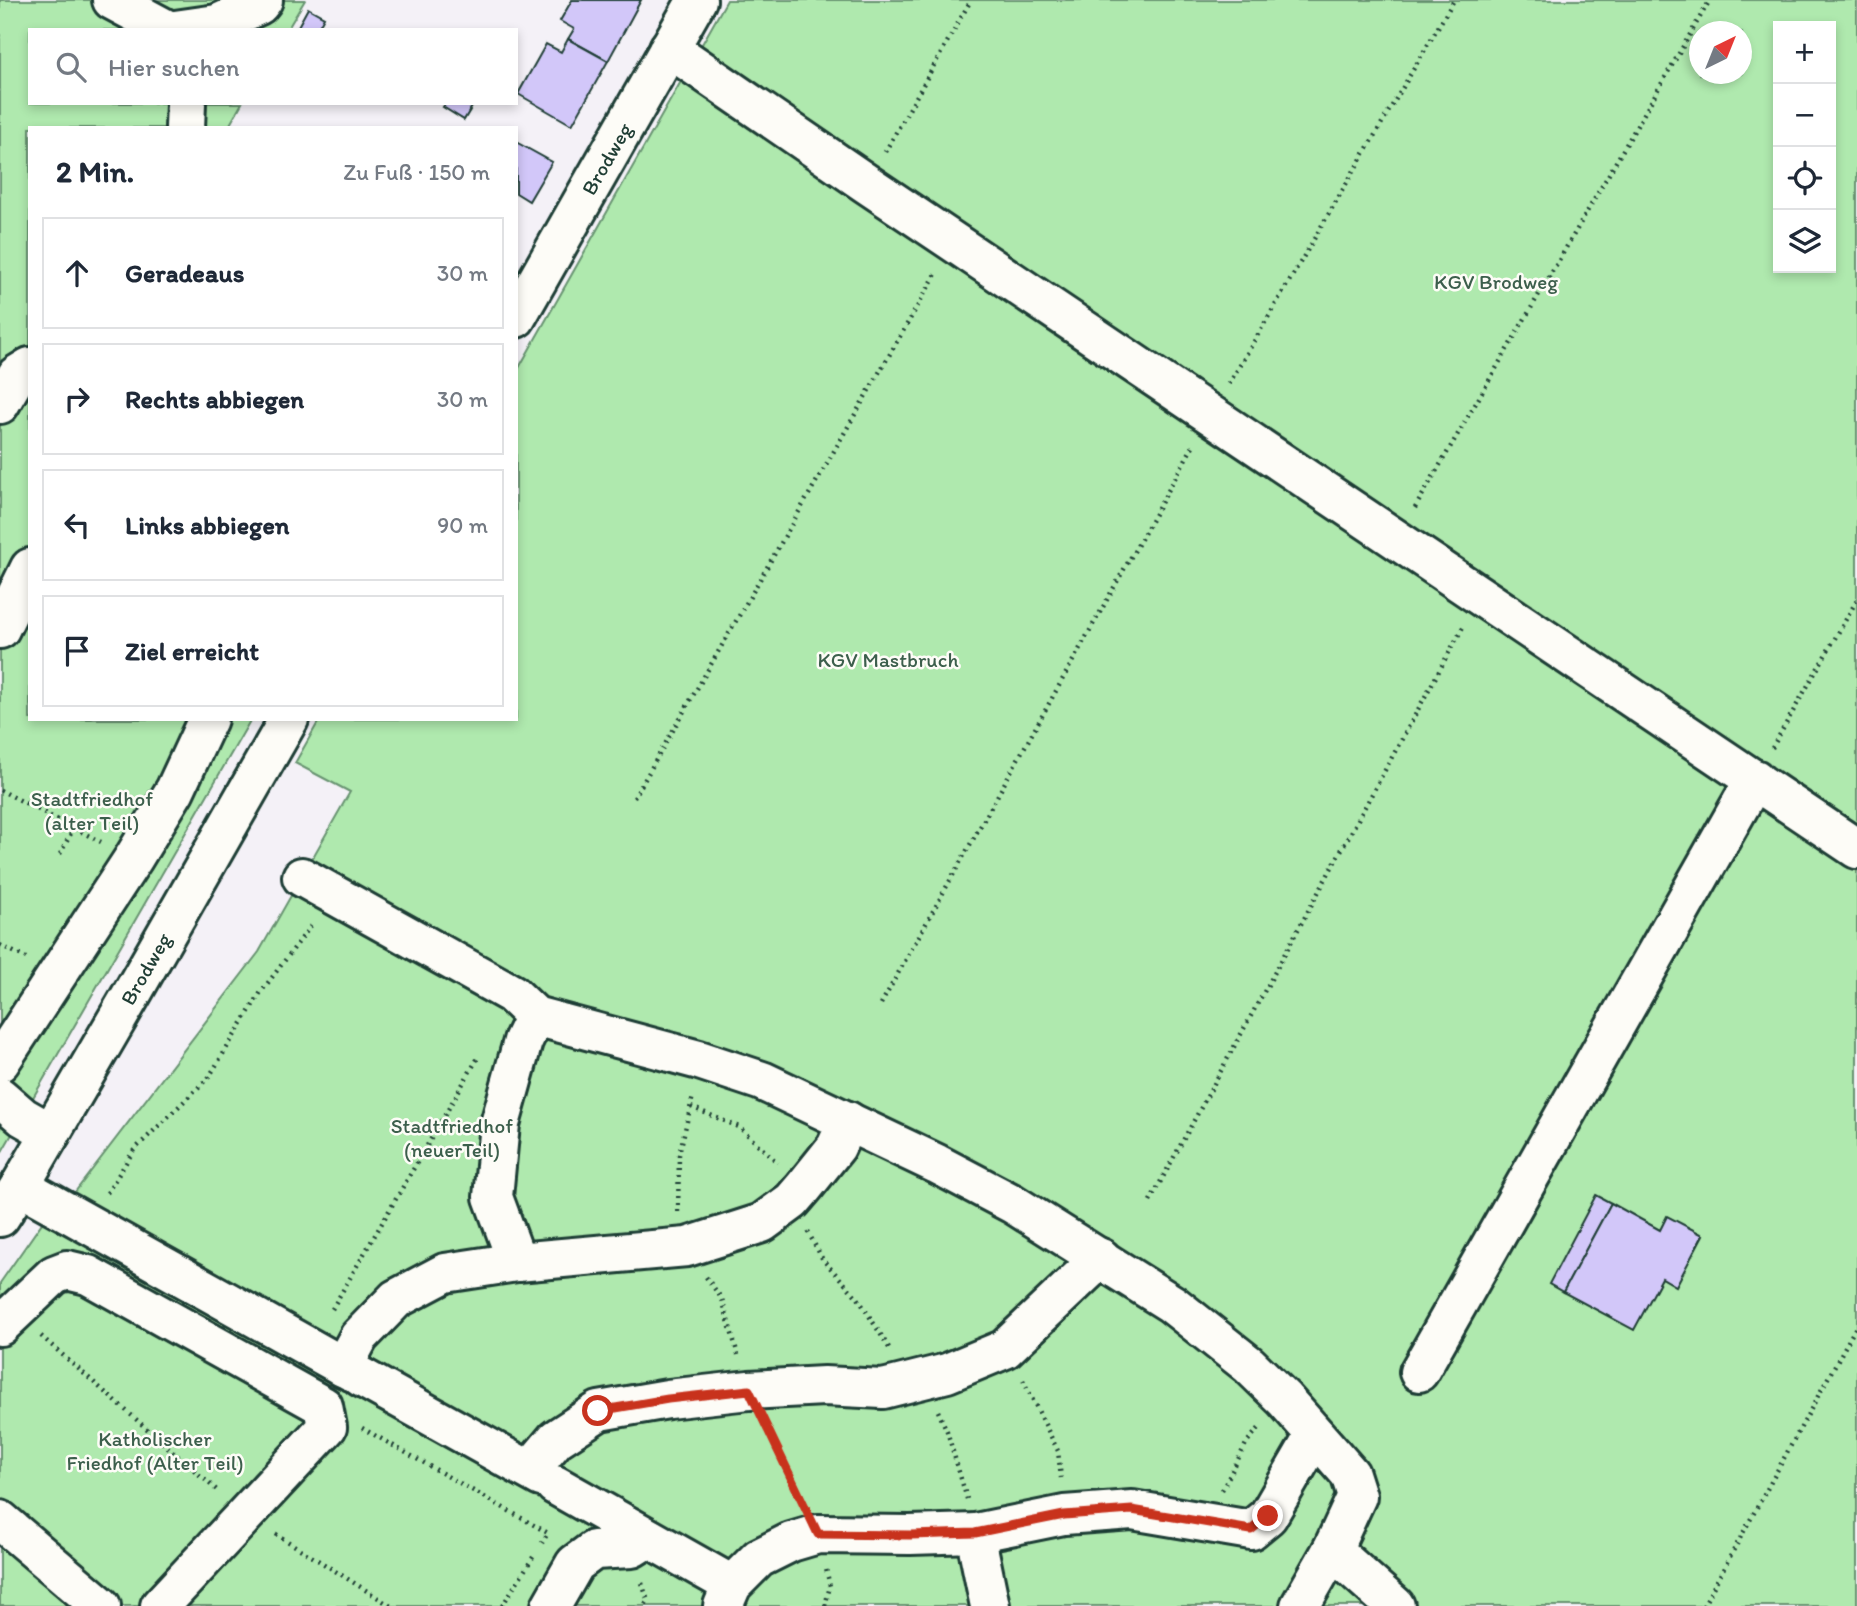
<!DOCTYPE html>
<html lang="de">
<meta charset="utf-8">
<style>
body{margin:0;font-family:Itim,sans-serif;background:#f6f6f7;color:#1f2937}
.controls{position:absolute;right:21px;top:21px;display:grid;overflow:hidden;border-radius:0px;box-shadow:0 4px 10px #0003}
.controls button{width:63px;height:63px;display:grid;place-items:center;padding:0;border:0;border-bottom:2px solid #e0e1e3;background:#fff;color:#1f2937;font:35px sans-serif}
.compass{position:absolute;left:1689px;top:21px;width:63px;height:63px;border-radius:50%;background:#fff;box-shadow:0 4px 10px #0003;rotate:43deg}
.stop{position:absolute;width:21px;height:21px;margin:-16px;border:5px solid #c8321e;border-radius:50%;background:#fff}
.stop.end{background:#c8321e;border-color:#fff;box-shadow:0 2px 7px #0008}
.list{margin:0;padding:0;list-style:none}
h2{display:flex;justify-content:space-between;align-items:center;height:91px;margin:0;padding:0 28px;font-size:30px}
h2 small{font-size:23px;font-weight:400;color:#747a83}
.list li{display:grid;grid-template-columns:46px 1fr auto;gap:21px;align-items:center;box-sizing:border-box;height:112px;margin:0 14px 14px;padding:0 14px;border:2px solid #e0e1e3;border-radius:0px}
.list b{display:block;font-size:26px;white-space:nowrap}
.list em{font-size:23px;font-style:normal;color:#747a83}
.icon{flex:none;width:38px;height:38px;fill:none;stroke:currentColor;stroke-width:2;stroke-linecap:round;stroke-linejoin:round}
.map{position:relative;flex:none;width:1857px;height:1606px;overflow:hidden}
.search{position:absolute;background:#fff;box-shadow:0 4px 10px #0003;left:28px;top:28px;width:490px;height:77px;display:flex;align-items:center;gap:18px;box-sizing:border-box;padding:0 24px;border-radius:0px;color:#747a83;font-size:26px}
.panel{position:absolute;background:#fff;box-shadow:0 4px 10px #0003;left:28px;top:126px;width:490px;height:595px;border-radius:0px}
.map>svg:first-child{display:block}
.green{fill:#afe9ae;stroke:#679371;stroke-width:2;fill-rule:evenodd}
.building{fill:#d2c7f9;stroke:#1f3d34;stroke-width:2}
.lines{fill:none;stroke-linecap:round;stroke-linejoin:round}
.minor-casing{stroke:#1f3d34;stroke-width:44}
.path{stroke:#1f3d34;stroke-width:4.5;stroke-dasharray:2 5;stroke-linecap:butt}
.minor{stroke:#fdfcf7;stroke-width:38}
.route{stroke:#c8321e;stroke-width:9}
.labels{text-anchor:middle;stroke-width:5;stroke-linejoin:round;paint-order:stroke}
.street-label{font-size:21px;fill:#1f3d34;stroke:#fdfcf7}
.park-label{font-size:21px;fill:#3c5f4c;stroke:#fdfcf7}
</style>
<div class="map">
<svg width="1857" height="1606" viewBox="0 0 1857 1606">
<rect width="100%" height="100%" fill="#f4f1f7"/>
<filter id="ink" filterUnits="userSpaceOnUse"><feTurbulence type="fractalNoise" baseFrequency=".0143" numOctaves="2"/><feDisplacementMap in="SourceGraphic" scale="14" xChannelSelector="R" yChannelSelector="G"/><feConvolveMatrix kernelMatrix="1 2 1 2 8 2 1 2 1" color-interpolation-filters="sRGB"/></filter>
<g filter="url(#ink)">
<g class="green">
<path d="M 0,0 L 305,0 L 287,30 L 30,30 L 30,103 L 242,103 L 228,128 L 30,128 L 30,719 L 251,719 L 0,1155 Z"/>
<path d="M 727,0 L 1857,0 L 1857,1606 L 0,1606 L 0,1283 L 44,1220 L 55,1218 L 259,952 L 350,792 L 295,763 L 320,719 L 516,719 L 516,373 ZM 1778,26 L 1831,26 L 1831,268 L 1778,268 ZM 1700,32 L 1742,32 L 1742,74 L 1700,74 Z"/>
</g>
<g class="building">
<path d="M 572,0 L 641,0 L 608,61 L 568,39 L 574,29 L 560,21 Z"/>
<path d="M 308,8 L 324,17 L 317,30 L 296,30 Z"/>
<path d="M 568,39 L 608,61 L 572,125 L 518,94 L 546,44 L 561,52 Z"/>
<path d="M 446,103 L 470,103 L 473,105 L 464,120 L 443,107 Z"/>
<path d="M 516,142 L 552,162 L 529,201 L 516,193 Z"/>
<path d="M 1596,1195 L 1611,1203 L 1563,1292 L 1549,1284 Z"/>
<path d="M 1611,1203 L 1660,1230 L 1667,1216 L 1703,1235 L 1676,1286 L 1662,1278 L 1634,1330 L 1563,1292 Z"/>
</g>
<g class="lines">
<g class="minor-casing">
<g id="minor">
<path d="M 112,0 L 168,30"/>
<path d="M 175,30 L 217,24 L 259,5 L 263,0"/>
<path d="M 669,48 L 867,184 L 1857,849"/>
<path d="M 185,128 L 186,103"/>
<path d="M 516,318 L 697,0"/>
<path d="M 0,404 L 17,375 L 30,367"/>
<path d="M 0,629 L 30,568"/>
<path d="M 302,877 L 512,994 L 535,1016 L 699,1060 L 762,1081 L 937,1164 L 1013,1204 L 1172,1304 L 1249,1365 L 1284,1399 L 1350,1474 L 1357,1496 L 1332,1550 L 1300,1606"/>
<path d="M 0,1062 L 133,859 L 175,790 L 208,719"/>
<path d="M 0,1097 L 23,1117 L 51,1133"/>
<path d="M 20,1186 L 351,1371"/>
<path d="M 0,1217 L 20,1186 L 130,997 L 289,719"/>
<path d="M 517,1262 L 493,1197 L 500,1124 L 523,1041 L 535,1016"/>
<path d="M 0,1326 L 54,1275 L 67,1270 L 88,1275 L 323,1406 L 327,1427 L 160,1606"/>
<path d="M 343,1367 L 359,1337 L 396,1299 L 445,1273 L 517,1262 L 687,1247 L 762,1223 L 792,1201 L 804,1187 L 836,1147 L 848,1121"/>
<path d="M 1419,1372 L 1755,779"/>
<path d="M 361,1377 L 541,1477"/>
<path d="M 530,1470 L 556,1439 L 599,1411 L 668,1399 L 749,1390 L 824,1386 L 883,1389 L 947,1373 L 1005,1349 L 1101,1258"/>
<path d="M 555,1485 L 732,1585"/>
<path d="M 0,1520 L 101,1606"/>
<path d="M 975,1533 L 990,1606"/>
<path d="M 1332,1550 L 1395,1606"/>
<path d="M 551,1606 L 575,1564 L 594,1550 L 632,1548 L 648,1538"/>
<path d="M 723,1606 L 732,1585 L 759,1558 L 791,1542 L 818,1534 L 910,1535 L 975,1533 L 1064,1515 L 1132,1510 L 1251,1530 L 1268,1516 L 1315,1435"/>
</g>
</g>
<g class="path">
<path d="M 885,152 L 971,0"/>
<path d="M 1229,384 L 1454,0"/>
<path d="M 1415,508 L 1710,0"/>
<path d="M 1772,748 L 1857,600"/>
<path d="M 0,790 L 101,842"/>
<path d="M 634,798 L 936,274"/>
<path d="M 60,854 L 74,828"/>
<path d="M 0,945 L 26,958"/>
<path d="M 881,1004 L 1193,446"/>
<path d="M 691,1107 L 739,1127 L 778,1163"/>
<path d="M 107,1193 L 134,1150 L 209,1077 L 261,992 L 313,923"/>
<path d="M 1150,1201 L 1463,627"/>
<path d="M 678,1212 L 679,1155 L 693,1096"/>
<path d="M 808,1232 L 823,1260 L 858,1298 L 891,1351"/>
<path d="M 706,1277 L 722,1299 L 738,1355"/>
<path d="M 332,1309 L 479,1056"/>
<path d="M 41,1336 L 219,1492"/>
<path d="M 1023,1380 L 1058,1451 L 1061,1478"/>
<path d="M 938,1411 L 947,1431 L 967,1499"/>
<path d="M 766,1425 L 803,1502"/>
<path d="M 362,1428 L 548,1533 L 542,1543"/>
<path d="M 1222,1490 L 1247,1442 L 1261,1426"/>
<path d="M 276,1534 L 391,1606"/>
<path d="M 642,1583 L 648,1601 L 645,1606"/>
<path d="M 502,1606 L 535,1554"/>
<path d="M 825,1606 L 830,1586 L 826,1569"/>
<path d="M 1703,1606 L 1857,1325"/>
</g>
<use href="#minor" class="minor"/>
</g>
</g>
<g class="lines" filter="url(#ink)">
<path class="route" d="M 598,1411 L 668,1399 L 749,1390 L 818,1534 L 910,1535 L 975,1533 L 1064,1515 L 1132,1510 L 1251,1530 L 1268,1516"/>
</g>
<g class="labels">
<g class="street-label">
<text transform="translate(607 159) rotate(-60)" y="7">Brodweg</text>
<text transform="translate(146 969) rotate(-60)" y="7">Brodweg</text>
</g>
<g class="park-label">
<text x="1496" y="289">KGV Brodweg</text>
<text x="888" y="667">KGV Mastbruch</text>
<text x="92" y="806">Stadtfriedhof<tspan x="92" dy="24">(alter Teil)</tspan></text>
<text x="452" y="1133">Stadtfriedhof<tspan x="452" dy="24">(neuerTeil)</tspan></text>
<text x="155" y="1446">Katholischer<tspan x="155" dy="24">Friedhof (Alter Teil)</tspan></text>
</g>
</g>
</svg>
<div class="controls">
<button>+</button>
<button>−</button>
<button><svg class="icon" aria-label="locate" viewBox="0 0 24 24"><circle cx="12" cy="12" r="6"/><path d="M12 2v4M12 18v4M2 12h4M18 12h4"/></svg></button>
<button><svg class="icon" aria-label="layers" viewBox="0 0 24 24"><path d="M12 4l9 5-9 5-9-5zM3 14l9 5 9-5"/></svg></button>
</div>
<svg class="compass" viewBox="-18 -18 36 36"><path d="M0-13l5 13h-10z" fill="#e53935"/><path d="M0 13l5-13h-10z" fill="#747a83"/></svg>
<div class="stop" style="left:598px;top:1411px"></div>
<div class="stop end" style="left:1268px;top:1516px"></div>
<div class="search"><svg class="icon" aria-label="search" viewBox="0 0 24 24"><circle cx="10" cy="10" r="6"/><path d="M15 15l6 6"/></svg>Hier suchen</div>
<section class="panel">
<h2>2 Min.<small>Zu Fuß · 150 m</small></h2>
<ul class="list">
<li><svg class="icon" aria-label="ahead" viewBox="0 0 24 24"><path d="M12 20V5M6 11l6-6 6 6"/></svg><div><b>Geradeaus</b></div><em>30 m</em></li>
<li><svg class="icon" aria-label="right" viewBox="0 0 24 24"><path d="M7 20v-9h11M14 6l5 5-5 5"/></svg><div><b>Rechts abbiegen</b></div><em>30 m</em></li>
<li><svg class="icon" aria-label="left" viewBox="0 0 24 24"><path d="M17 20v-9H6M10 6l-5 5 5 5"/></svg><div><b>Links abbiegen</b></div><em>90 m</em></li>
<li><svg class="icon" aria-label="arrive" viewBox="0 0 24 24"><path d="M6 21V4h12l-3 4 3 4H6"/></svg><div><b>Ziel erreicht</b></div></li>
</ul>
</section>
</div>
